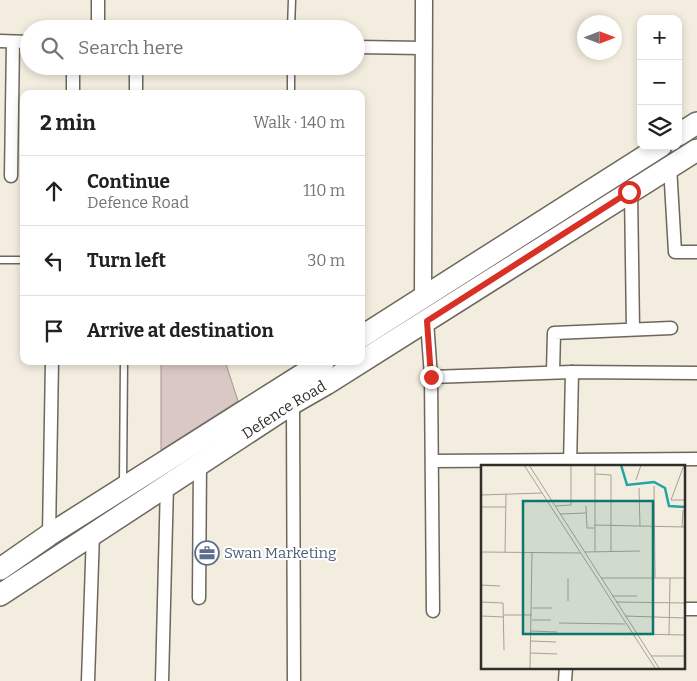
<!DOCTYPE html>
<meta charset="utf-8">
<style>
body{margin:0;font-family:Bitter,serif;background:#f6f6f6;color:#202124}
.controls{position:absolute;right:15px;top:15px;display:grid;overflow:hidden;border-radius:10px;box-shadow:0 2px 8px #0003}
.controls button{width:45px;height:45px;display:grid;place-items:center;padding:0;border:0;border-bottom:1px solid #e0e0e0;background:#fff;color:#202124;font:25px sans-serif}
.compass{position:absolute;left:577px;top:15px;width:45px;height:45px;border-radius:50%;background:#fff;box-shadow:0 2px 8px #0003;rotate:90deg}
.stop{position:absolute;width:15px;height:15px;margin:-11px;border:4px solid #d93025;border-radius:50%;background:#fff}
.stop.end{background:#d93025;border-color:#fff;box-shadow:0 1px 5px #0008}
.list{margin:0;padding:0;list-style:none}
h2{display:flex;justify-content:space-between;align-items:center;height:65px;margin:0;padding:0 20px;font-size:21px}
h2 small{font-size:16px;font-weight:400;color:#757577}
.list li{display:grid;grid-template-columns:32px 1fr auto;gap:15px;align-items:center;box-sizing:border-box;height:70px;padding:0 20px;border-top:1px solid #e0e0e0}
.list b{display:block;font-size:19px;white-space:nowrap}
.list p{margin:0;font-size:16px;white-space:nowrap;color:#757577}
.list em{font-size:16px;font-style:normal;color:#757577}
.icon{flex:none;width:28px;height:28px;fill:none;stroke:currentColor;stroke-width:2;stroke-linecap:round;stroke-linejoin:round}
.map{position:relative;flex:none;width:697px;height:681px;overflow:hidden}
.search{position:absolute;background:#fff;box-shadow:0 2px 8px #0003;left:20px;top:20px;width:345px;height:55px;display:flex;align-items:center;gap:12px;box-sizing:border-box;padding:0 18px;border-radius:28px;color:#757577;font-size:19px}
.panel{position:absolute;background:#fff;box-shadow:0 2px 8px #0003;left:20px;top:90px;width:345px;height:275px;border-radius:10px}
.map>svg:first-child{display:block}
.building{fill:#d9c8c4;stroke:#a49591}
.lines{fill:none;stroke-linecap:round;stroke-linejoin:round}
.service-casing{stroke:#6d675c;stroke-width:9}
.minor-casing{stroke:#6d675c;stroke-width:15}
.tertiary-casing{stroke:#6d675c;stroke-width:19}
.primary-casing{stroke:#6d675c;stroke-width:24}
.service{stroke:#fff;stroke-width:6}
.minor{stroke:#fff;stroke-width:12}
.tertiary{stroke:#fff;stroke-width:16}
.primary{stroke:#fff;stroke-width:21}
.route{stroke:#d93025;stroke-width:6}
.labels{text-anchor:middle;stroke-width:4;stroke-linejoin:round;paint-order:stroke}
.street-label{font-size:15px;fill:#302e29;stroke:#fff}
.service-label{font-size:15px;fill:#4e5e75;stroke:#fff;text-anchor:start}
.inset-river{fill:none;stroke:#21a4a5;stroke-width:2.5}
.inset-road{fill:none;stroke:#a5a196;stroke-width:1}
.view{fill:#0f766e;fill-opacity:0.15;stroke:#0f766e;stroke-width:2.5}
.inset-edge{fill:none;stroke:#302e29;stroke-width:2.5}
</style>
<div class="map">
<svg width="697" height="681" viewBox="0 0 697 681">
<rect width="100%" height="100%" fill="#f3eddf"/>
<path class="building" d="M 161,361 L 225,361 L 238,401 L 161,450 Z"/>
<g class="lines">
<g class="service-casing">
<g id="service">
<path d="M 291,29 L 292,0"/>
<path d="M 291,66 L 291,94"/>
<path d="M 0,260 L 24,260"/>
<path d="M 123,482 L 124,361"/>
</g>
</g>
<g class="minor-casing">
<g id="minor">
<path d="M 98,29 L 98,0"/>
<path d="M 0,41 L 29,42"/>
<path d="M 356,47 L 423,48"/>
<path d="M 136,66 L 136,94"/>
<path d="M 73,94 L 73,66"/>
<path d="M 670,166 L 675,252 L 697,252"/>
<path d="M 11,176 L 13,42"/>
<path d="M 631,191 L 633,329"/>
<path d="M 427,321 L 431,377 L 433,611"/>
<path d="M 553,372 L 554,333 L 671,328"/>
<path d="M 431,377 L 572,372 L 697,373"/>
<path d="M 293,403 L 294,681"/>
<path d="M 432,461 L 697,459"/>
<path d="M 570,466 L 572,372"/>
<path d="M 49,535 L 52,361"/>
<path d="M 199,598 L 200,463"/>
<path d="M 683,609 L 697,609"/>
<path d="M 88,681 L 93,533"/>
<path d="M 162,681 L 167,484"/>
<path d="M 565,681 L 566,667"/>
</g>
</g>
<g class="tertiary-casing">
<path id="tertiary" d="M 423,298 L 424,0"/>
</g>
<g class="primary-casing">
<g id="primary">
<path d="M 678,135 L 697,123"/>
<path d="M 361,337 L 661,146"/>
<path d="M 0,569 L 49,535 L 324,361"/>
<path id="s1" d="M 0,595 L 293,403 L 326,384 L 697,150"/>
</g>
</g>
<use href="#service" class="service"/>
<use href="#minor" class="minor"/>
<use href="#tertiary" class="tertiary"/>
<use href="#primary" class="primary"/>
</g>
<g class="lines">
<path class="route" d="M 431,377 L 427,321 L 629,192"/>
</g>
<defs>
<g id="office-ring" transform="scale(1.25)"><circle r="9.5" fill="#fff" stroke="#5c6f8a" stroke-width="1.5"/><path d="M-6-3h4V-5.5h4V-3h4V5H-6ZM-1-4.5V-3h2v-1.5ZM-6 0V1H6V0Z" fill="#5c6f8a"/></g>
</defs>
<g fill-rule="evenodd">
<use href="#office-ring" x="207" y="553"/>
</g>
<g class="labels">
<g class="street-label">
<text dy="5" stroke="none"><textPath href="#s1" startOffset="339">Defence Road</textPath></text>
</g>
<g class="service-label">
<text x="224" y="558">Swan Marketing</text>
</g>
</g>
<g transform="translate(481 465)">
<rect width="204" height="204" fill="#f3eddf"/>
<path class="inset-river" d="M 140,0 L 146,20 L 173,17 L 184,23 L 188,41 L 204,42"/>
<path class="inset-road" d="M 43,0 L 174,203M 48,0 L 178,203M 114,0 L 114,87M 203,0 L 190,35 L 204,35M 114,9 L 130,10 L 130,87M 155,15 L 160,0M 173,21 L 174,113M 158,23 L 159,61M 0,30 L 61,28M 75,41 L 90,40 L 90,0M 105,41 L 106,63 L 113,63M 0,42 L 25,42M 79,49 L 105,48M 113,60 L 204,62M 201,62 L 202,45M 0,87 L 99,88M 104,87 L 159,86M 24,88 L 25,29M 87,113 L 87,136M 120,113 L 204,113M 0,120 L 19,121M 131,131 L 156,131M 0,137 L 22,138 L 23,185M 135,137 L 204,138M 51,143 L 71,143M 23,150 L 51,150M 0,151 L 23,152M 144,151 L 204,153M 51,155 L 70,155M 78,158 L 144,159M 50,166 L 76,167M 156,169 L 204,170M 188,170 L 189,113M 50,176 L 75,177M 50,188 L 76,189M 170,191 L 204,191M 49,203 L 51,88"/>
<path class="view" d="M 42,36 L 172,36 L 172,169 L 42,169 Z"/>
<rect width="204" height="204" class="inset-edge"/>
</g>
</svg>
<div class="controls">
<button>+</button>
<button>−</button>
<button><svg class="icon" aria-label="layers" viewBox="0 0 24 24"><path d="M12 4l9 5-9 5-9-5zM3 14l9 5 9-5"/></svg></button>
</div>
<svg class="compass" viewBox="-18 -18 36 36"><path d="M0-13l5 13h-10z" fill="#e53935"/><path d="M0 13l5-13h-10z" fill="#757577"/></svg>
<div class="stop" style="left:629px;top:192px"></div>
<div class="stop end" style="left:431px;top:377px"></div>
<div class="search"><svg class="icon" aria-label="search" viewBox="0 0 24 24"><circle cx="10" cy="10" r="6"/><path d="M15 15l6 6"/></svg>Search here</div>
<section class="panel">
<h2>2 min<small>Walk · 140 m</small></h2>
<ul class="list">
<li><svg class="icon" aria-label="ahead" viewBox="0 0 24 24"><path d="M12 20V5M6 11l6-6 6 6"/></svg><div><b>Continue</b><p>Defence Road</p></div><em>110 m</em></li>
<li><svg class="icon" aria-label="left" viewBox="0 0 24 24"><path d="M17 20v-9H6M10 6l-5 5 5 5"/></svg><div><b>Turn left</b></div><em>30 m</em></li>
<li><svg class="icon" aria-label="arrive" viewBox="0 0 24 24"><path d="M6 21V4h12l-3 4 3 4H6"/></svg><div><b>Arrive at destination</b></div></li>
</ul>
</section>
</div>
